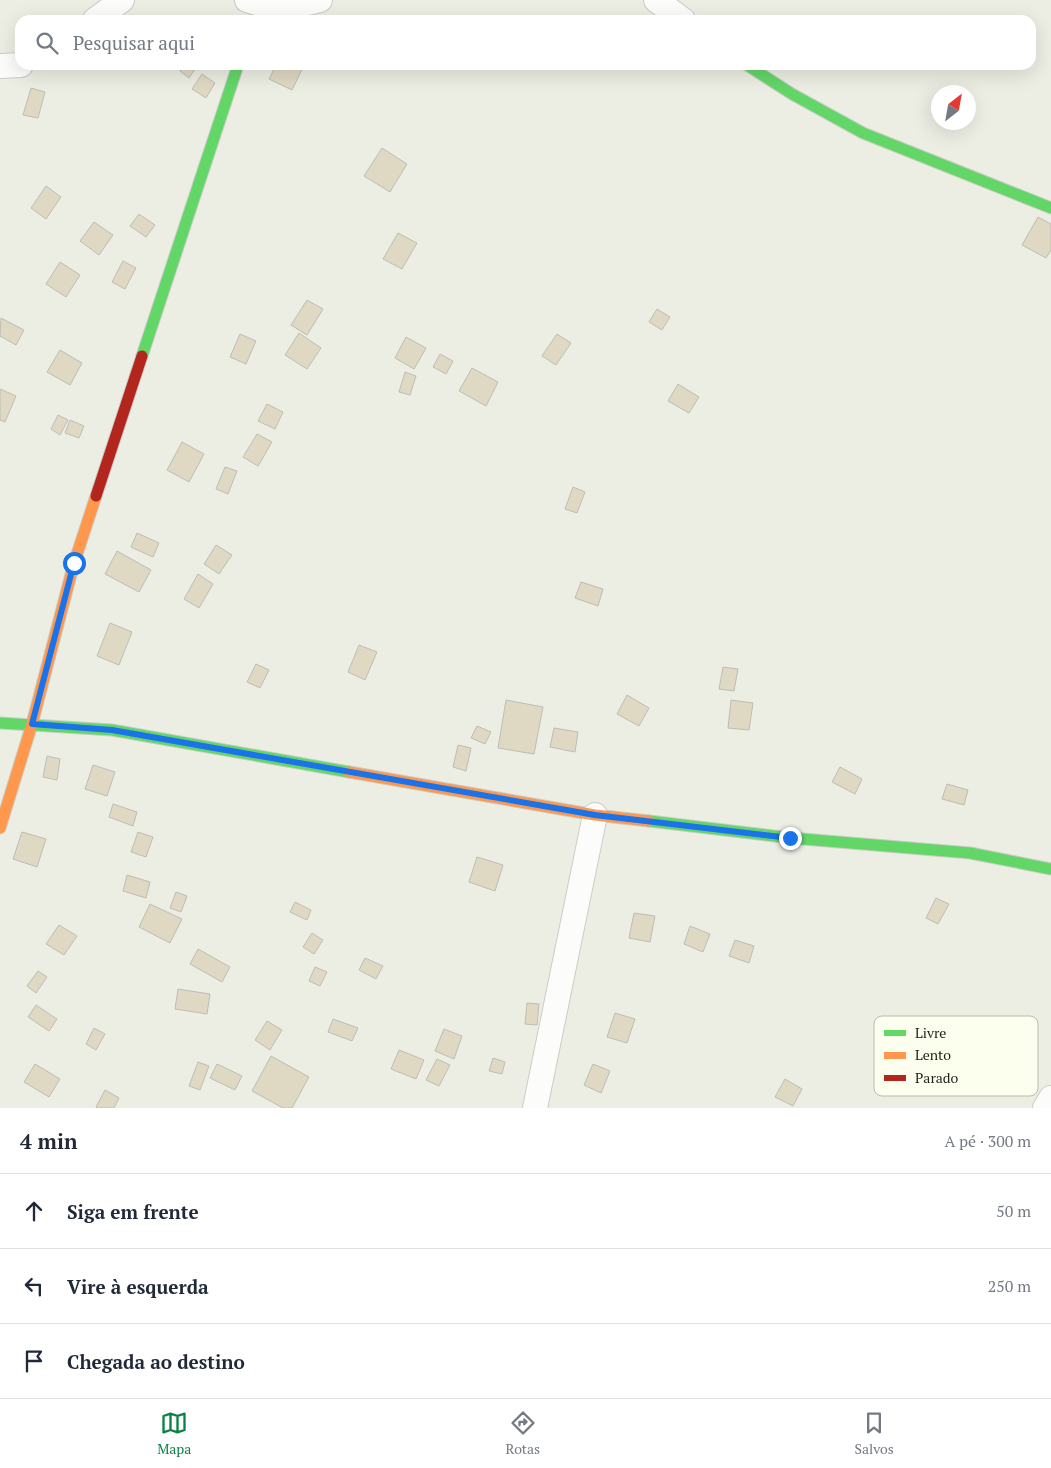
<!DOCTYPE html>
<html lang="pt">
<meta charset="utf-8">
<style>
body{margin:0;font-family:"PT Serif",serif;background:#f2f2f3;color:#1f2937}
.compass{position:absolute;left:931px;top:85px;width:45px;height:45px;border-radius:50%;background:#fff;box-shadow:0 5px 20px #0002;rotate:31deg}
.stop{position:absolute;width:15px;height:15px;margin:-11px;border:4px solid #1a73e8;border-radius:50%;background:#fff}
.stop.end{background:#1a73e8;border-color:#fff;box-shadow:0 1px 5px #0008}
.list{margin:0;padding:0;list-style:none}
h2{display:flex;justify-content:space-between;align-items:center;height:65px;margin:0;padding:0 20px;font-size:21px}
h2 small{font-size:16px;font-weight:400;color:#747a83}
.list li{display:grid;grid-template-columns:32px 1fr auto;gap:15px;align-items:center;box-sizing:border-box;height:75px;padding:0 20px;border-top:1px solid #e0e1e3}
.list b{display:block;font-size:19px;white-space:nowrap}
.list em{font-size:16px;font-style:normal;color:#747a83}
.icon{flex:none;width:28px;height:28px;fill:none;stroke:currentColor;stroke-width:2;stroke-linecap:round;stroke-linejoin:round}
.map{position:relative;flex:none;width:1051px;height:1108px;overflow:hidden}
.search{position:absolute;background:#fff;box-shadow:0 5px 20px #0002;left:15px;right:15px;top:15px;height:55px;display:flex;align-items:center;gap:12px;box-sizing:border-box;padding:0 18px;border-radius:15px;color:#747a83;font-size:19px}
.sheet{height:290px;background:#fff}
nav{display:flex;justify-content:space-around;align-items:center;box-sizing:border-box;height:70px;border-top:1px solid #e0e1e3;background:#fff;font-size:14px;color:#747a83}
nav a{display:grid;justify-items:center;gap:2px}
nav .on{color:#0b8043}
.map>svg:first-child{display:block}
.building{fill:#dfd8c2;stroke:#bebdb5}
.lines{fill:none;stroke-linecap:round;stroke-linejoin:round}
.street-casing{stroke:#cbccc5;stroke-width:26}
.fast-casing{stroke:#cbccc5;stroke-width:13}
.slow-casing{stroke:#cbccc5;stroke-width:13}
.jam-casing{stroke:#cbccc5;stroke-width:13}
.street{stroke:#fcfcfb;stroke-width:24}
.fast{stroke:#63d668;stroke-width:11}
.slow{stroke:#ff974d;stroke-width:11}
.jam{stroke:#b3261e;stroke-width:11}
.route{stroke:#1a73e8;stroke-width:6}
.key{fill:#fcffed;stroke:#b9bcad;stroke-width:1}
.key-label{font-size:14px;fill:#1e1f19}
</style>
<div class="map">
<svg width="1051" height="1108" viewBox="0 0 1051 1108">
<rect width="100%" height="100%" fill="#eceee4"/>
<g class="building">
<path d="M 184,65 L 198,65 L 189,78 L 180,71 Z"/>
<path d="M 276,65 L 304,65 L 292,90 L 269,79 Z"/>
<path d="M 202,74 L 215,83 L 206,98 L 192,89 Z"/>
<path d="M 31,88 L 45,92 L 38,118 L 23,115 Z"/>
<path d="M 382,148 L 407,164 L 390,192 L 364,176 Z"/>
<path d="M 46,186 L 61,197 L 46,219 L 31,208 Z"/>
<path d="M 139,214 L 155,225 L 146,237 L 130,226 Z"/>
<path d="M 1038,217 L 1051,224 L 1051,250 L 1046,258 L 1022,245 Z"/>
<path d="M 94,222 L 113,235 L 99,255 L 80,241 Z"/>
<path d="M 398,233 L 417,243 L 402,269 L 383,259 Z"/>
<path d="M 123,261 L 136,268 L 125,289 L 112,282 Z"/>
<path d="M 60,262 L 80,275 L 66,297 L 46,284 Z"/>
<path d="M 307,300 L 323,309 L 307,335 L 291,325 Z"/>
<path d="M 657,309 L 670,317 L 662,330 L 649,322 Z"/>
<path d="M 1,318 L 24,330 L 16,345 L 0,336 Z"/>
<path d="M 299,333 L 321,348 L 307,369 L 285,355 Z"/>
<path d="M 240,334 L 256,341 L 246,364 L 230,357 Z"/>
<path d="M 557,334 L 571,343 L 556,365 L 542,356 Z"/>
<path d="M 406,337 L 426,348 L 414,369 L 395,358 Z"/>
<path d="M 60,350 L 82,363 L 70,385 L 47,372 Z"/>
<path d="M 440,354 L 453,361 L 446,374 L 433,367 Z"/>
<path d="M 472,368 L 498,382 L 486,406 L 459,391 Z"/>
<path d="M 405,372 L 416,376 L 410,395 L 399,392 Z"/>
<path d="M 678,384 L 699,397 L 689,413 L 668,401 Z"/>
<path d="M 0,389 L 16,396 L 5,422 L 0,420 Z"/>
<path d="M 267,404 L 283,412 L 275,429 L 258,421 Z"/>
<path d="M 58,415 L 68,420 L 60,435 L 51,429 Z"/>
<path d="M 70,420 L 84,426 L 79,438 L 65,433 Z"/>
<path d="M 257,434 L 272,442 L 258,466 L 243,457 Z"/>
<path d="M 182,442 L 204,454 L 189,482 L 167,470 Z"/>
<path d="M 225,467 L 237,471 L 228,494 L 216,489 Z"/>
<path d="M 573,487 L 585,492 L 577,513 L 565,509 Z"/>
<path d="M 137,533 L 159,543 L 153,557 L 131,547 Z"/>
<path d="M 216,545 L 232,555 L 219,574 L 204,564 Z"/>
<path d="M 117,551 L 151,570 L 139,592 L 105,574 Z"/>
<path d="M 198,574 L 213,584 L 199,608 L 184,599 Z"/>
<path d="M 581,582 L 603,589 L 598,606 L 575,598 Z"/>
<path d="M 110,623 L 132,632 L 119,665 L 97,656 Z"/>
<path d="M 359,645 L 377,652 L 365,680 L 348,672 Z"/>
<path d="M 256,664 L 269,670 L 260,688 L 247,682 Z"/>
<path d="M 723,667 L 738,669 L 734,691 L 719,689 Z"/>
<path d="M 627,695 L 649,708 L 639,726 L 617,714 Z"/>
<path d="M 506,700 L 543,707 L 534,754 L 498,748 Z"/>
<path d="M 731,700 L 753,703 L 749,730 L 728,728 Z"/>
<path d="M 477,726 L 491,732 L 485,744 L 471,738 Z"/>
<path d="M 554,728 L 578,732 L 575,752 L 550,747 Z"/>
<path d="M 458,745 L 471,748 L 466,771 L 453,767 Z"/>
<path d="M 47,756 L 60,759 L 57,780 L 43,777 Z"/>
<path d="M 93,765 L 115,772 L 107,796 L 85,789 Z"/>
<path d="M 840,767 L 862,779 L 855,794 L 832,782 Z"/>
<path d="M 947,784 L 968,790 L 964,805 L 942,799 Z"/>
<path d="M 113,804 L 137,812 L 133,826 L 109,817 Z"/>
<path d="M 22,832 L 46,839 L 37,867 L 13,859 Z"/>
<path d="M 138,832 L 153,837 L 146,857 L 131,852 Z"/>
<path d="M 477,857 L 503,865 L 495,891 L 469,882 Z"/>
<path d="M 127,875 L 150,882 L 146,898 L 123,891 Z"/>
<path d="M 176,892 L 187,896 L 181,912 L 170,908 Z"/>
<path d="M 936,898 L 949,904 L 938,924 L 926,918 Z"/>
<path d="M 295,902 L 311,910 L 307,920 L 290,912 Z"/>
<path d="M 150,904 L 182,919 L 170,943 L 139,927 Z"/>
<path d="M 634,913 L 655,916 L 650,942 L 629,938 Z"/>
<path d="M 59,925 L 77,936 L 64,955 L 46,944 Z"/>
<path d="M 690,926 L 710,934 L 703,952 L 684,944 Z"/>
<path d="M 312,933 L 323,940 L 314,954 L 303,947 Z"/>
<path d="M 735,940 L 754,946 L 749,963 L 729,956 Z"/>
<path d="M 198,949 L 230,967 L 222,982 L 190,964 Z"/>
<path d="M 365,958 L 383,966 L 376,979 L 359,970 Z"/>
<path d="M 315,967 L 327,972 L 320,986 L 309,981 Z"/>
<path d="M 38,971 L 47,977 L 36,993 L 27,986 Z"/>
<path d="M 178,989 L 210,994 L 207,1014 L 175,1009 Z"/>
<path d="M 527,1003 L 539,1004 L 537,1025 L 525,1024 Z"/>
<path d="M 36,1005 L 57,1019 L 49,1031 L 28,1017 Z"/>
<path d="M 615,1013 L 635,1019 L 627,1043 L 607,1037 Z"/>
<path d="M 333,1019 L 358,1028 L 352,1041 L 328,1032 Z"/>
<path d="M 267,1021 L 282,1030 L 270,1050 L 255,1040 Z"/>
<path d="M 94,1028 L 105,1034 L 96,1050 L 86,1044 Z"/>
<path d="M 444,1029 L 462,1036 L 454,1059 L 435,1051 Z"/>
<path d="M 399,1050 L 424,1060 L 416,1079 L 391,1069 Z"/>
<path d="M 271,1056 L 309,1077 L 292,1108 L 283,1108 L 252,1091 Z"/>
<path d="M 493,1058 L 505,1062 L 502,1074 L 489,1071 Z"/>
<path d="M 437,1059 L 450,1065 L 439,1086 L 426,1080 Z"/>
<path d="M 198,1062 L 209,1066 L 200,1090 L 189,1086 Z"/>
<path d="M 35,1064 L 60,1079 L 49,1097 L 24,1082 Z"/>
<path d="M 217,1064 L 242,1076 L 235,1090 L 210,1078 Z"/>
<path d="M 593,1064 L 610,1071 L 601,1093 L 584,1085 Z"/>
<path d="M 785,1079 L 802,1089 L 793,1106 L 775,1097 Z"/>
<path d="M 105,1090 L 119,1098 L 114,1108 L 97,1108 L 96,1107 Z"/>
</g>
<g class="lines">
<g class="street-casing">
<g id="street">
<path d="M 247,0 C 271,9 296,7 320,0"/>
<path d="M 656,0 L 683,20"/>
<path d="M 95,20 L 122,0"/>
<path d="M 0,66 L 21,65"/>
<path d="M 535,1108 L 595,815"/>
<path d="M 1045,1108 L 1051,1098"/>
</g>
</g>
<g class="fast-casing">
<g id="fast">
<path d="M 747,65 L 792,94 L 863,133 L 1051,208"/>
<path d="M 142,356 L 238,65"/>
<path d="M 0,723 L 112,730 L 349,772"/>
<path d="M 649,821 L 791,838 L 970,853 L 1051,869"/>
</g>
</g>
<g class="slow-casing">
<g id="slow">
<path d="M 349,772 L 595,815 L 649,821"/>
<path d="M 0,828 L 32,724 L 74,563 L 96,496"/>
</g>
</g>
<g class="jam-casing">
<path id="jam" d="M 96,496 L 142,356"/>
</g>
<use href="#street" class="street"/>
<use href="#fast" class="fast"/>
<use href="#slow" class="slow"/>
<use href="#jam" class="jam"/>
</g>
<g class="lines">
<path class="route" d="M 74,563 L 32,724 L 112,730 L 595,815 L 790,838"/>
</g>
<rect x="874" y="1016" width="164" height="80" rx="8" class="key"/>
<rect x="884" y="1030" width="22" height="6" fill="#63d668"/>
<rect x="884" y="1052" width="22" height="7" fill="#ff974d"/>
<rect x="884" y="1075" width="22" height="6" fill="#b3261e"/>
<g class="key-label">
<text x="915" y="1038">Livre</text>
<text x="915" y="1060">Lento</text>
<text x="915" y="1083">Parado</text>
</g>
</svg>
<svg class="compass" viewBox="-18 -18 36 36"><path d="M0-13l5 13h-10z" fill="#e53935"/><path d="M0 13l5-13h-10z" fill="#747a83"/></svg>
<div class="stop" style="left:74px;top:563px"></div>
<div class="stop end" style="left:790px;top:838px"></div>
<div class="search"><svg class="icon" aria-label="search" viewBox="0 0 24 24"><circle cx="10" cy="10" r="6"/><path d="M15 15l6 6"/></svg>Pesquisar aqui</div>
</div>
<section class="sheet">
<h2>4 min<small>A pé · 300 m</small></h2>
<ul class="list">
<li><svg class="icon" aria-label="ahead" viewBox="0 0 24 24"><path d="M12 20V5M6 11l6-6 6 6"/></svg><div><b>Siga em frente</b></div><em>50 m</em></li>
<li><svg class="icon" aria-label="left" viewBox="0 0 24 24"><path d="M17 20v-9H6M10 6l-5 5 5 5"/></svg><div><b>Vire à esquerda</b></div><em>250 m</em></li>
<li><svg class="icon" aria-label="arrive" viewBox="0 0 24 24"><path d="M6 21V4h12l-3 4 3 4H6"/></svg><div><b>Chegada ao destino</b></div></li>
</ul>
</section>
<nav>
<a class="on"><svg class="icon" aria-label="map" viewBox="0 0 24 24"><path d="M3 6l6-2 6 2 6-2v14l-6 2-6-2-6 2zM9 4v14M15 6v14"/></svg>Mapa</a>
<a><svg class="icon" aria-label="directions" viewBox="0 0 24 24"><path d="M12 3l9 9-9 9-9-9zM9 14v-3h6M13 9l2 2-2 2"/></svg>Rotas</a>
<a><svg class="icon" aria-label="saved" viewBox="0 0 24 24"><path d="M7 4h10v16l-5-4-5 4z"/></svg>Salvos</a>
</nav>
